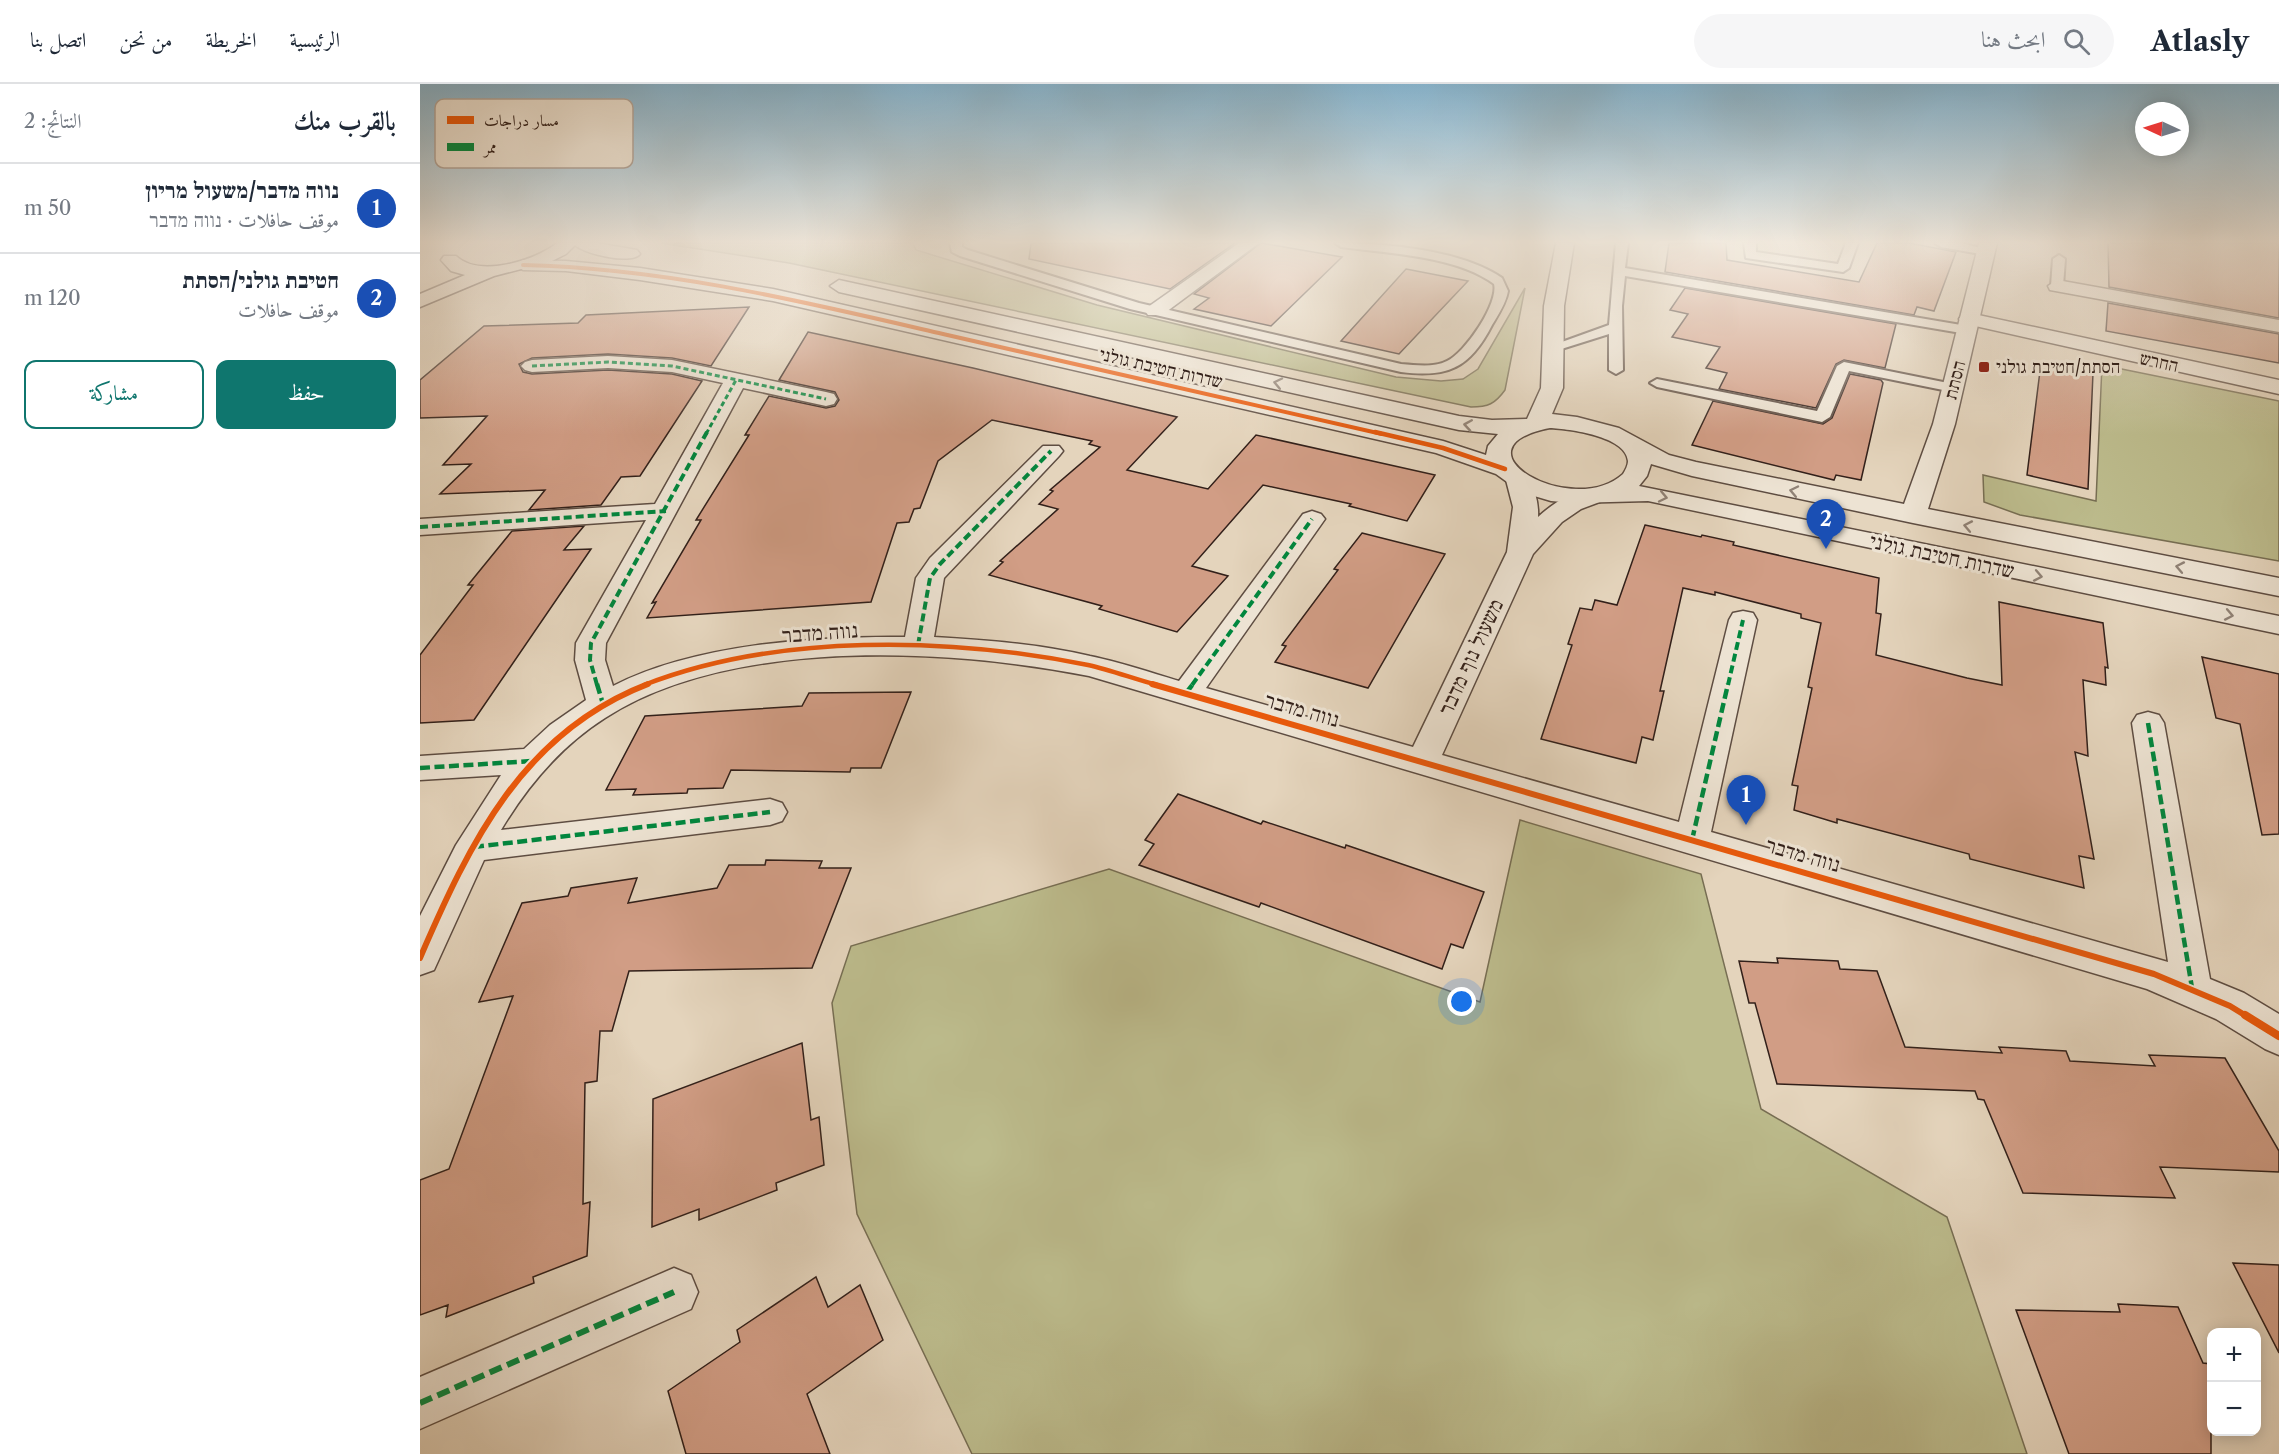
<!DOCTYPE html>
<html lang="ar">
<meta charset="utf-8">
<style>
body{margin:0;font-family:"Libre Caslon Text",Amiri,"Frank Ruhl Libre",serif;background:#f6f6f7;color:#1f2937;direction:rtl}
.controls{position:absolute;right:18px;bottom:18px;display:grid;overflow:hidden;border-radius:12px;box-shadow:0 3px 15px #0003}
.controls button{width:54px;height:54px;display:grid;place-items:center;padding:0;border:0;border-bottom:2px solid #e0e1e3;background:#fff;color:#1f2937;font:30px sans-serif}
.compass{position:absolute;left:1715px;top:18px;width:54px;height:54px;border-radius:50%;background:#fff;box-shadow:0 3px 15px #0003;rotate:274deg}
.you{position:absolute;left:1042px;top:918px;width:21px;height:21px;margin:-15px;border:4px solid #fff;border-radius:50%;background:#1a73e8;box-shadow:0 0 0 9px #1a73e833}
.badge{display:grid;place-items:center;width:39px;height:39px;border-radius:50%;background:#0f766e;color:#fff;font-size:20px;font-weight:700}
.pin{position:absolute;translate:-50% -50px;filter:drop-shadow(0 2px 3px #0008)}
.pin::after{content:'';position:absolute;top:32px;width:21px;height:18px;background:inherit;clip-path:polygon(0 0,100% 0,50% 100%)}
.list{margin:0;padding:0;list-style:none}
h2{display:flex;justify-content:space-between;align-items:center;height:78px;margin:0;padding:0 24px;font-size:26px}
h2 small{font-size:20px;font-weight:400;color:#747a83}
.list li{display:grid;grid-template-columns:39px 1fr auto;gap:18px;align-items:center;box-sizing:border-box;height:90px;padding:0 24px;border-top:2px solid #e0e1e3}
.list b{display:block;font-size:22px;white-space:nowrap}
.list p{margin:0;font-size:20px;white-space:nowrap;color:#747a83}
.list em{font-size:20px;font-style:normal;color:#747a83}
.actions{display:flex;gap:12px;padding:18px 24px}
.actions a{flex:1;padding:14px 0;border:2px solid #0f766e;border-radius:12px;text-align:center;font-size:21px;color:#0f766e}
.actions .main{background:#0f766e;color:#fff}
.icon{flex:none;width:33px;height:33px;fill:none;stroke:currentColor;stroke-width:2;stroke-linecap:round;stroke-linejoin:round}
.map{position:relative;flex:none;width:1859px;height:1370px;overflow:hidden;direction:ltr}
header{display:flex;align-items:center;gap:36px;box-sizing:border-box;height:84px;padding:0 30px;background:#fff;border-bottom:2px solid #e0e1e3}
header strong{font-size:28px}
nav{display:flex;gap:33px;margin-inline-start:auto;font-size:21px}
.search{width:420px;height:54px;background:#f6f6f7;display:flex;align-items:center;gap:15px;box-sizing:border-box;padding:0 21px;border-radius:33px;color:#747a83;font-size:22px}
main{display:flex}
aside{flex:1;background:#fff}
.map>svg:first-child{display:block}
.green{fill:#bcbb8c;stroke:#776e53;stroke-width:1.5}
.building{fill:#d19d85;stroke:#32201a;stroke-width:1.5}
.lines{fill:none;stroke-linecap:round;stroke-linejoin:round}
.service-casing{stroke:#5e4d42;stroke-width:4}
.minor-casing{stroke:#5e4d42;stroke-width:3}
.tertiary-casing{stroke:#5e4d42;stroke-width:3}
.secondary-casing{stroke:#32201a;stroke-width:3}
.service{fill:#ede3d3;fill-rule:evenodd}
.minor{fill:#ede3d3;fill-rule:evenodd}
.tertiary{fill:#ede3d3;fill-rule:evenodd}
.secondary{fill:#ede3d3;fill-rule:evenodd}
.quiet-far3{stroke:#00873e;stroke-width:3;stroke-dasharray:5 3;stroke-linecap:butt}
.quiet-far2{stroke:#00873e;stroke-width:4;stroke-dasharray:8 4;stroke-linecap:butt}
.quiet-far1{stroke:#00873e;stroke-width:4.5;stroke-dasharray:10 4.5;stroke-linecap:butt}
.quiet{stroke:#00873e;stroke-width:6;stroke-dasharray:13 6;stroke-linecap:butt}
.cycleway-far3-casing{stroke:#ede3d3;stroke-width:6}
.cycleway-far2-casing{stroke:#ede3d3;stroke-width:8}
.cycleway-far1-casing{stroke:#ede3d3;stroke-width:10}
.cycleway-casing{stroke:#ede3d3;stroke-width:12}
.cycleway-far3{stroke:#e8590c;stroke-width:4}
.cycleway-far2{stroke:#e8590c;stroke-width:4.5}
.cycleway-far1{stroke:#e8590c;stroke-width:6}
.cycleway{stroke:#e8590c;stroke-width:8}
.oneway{stroke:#908276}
.poi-dot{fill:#8f2418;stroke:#ede3d3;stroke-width:2}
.labels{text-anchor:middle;stroke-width:6;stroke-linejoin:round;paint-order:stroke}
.far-street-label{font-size:18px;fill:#32201a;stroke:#ede3d3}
.far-poi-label{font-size:18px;fill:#32201a;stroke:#ede3d3;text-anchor:start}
.street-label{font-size:21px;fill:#32201a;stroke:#ede3d3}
.key{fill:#ede3d3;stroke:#b5a89c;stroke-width:1.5}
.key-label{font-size:16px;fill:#32201a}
</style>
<header>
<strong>Atlasly</strong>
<div class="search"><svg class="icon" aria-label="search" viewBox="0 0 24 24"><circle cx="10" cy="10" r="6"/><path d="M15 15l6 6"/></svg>ابحث هنا</div>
<nav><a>الرئيسية</a><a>الخريطة</a><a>من نحن</a><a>اتصل بنا</a></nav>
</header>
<main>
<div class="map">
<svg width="1859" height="1370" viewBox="0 0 1859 1370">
<rect width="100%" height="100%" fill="#e4d4bc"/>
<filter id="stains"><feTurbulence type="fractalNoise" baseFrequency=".00333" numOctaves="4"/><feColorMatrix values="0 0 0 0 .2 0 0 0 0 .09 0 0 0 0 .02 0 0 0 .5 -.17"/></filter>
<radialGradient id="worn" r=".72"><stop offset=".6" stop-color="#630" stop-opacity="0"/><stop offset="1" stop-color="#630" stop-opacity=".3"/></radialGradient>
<g class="green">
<path d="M 241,159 L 493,159 L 496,166 L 677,221 L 976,293 L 1021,297 L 1043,295 L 1058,285 L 1105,204 L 1085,306 C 1075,320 1068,323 1051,323 L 369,179 Z"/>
<path d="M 1682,281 L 1859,317 L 1859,477 L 1600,431 L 1564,418 L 1563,391 L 1676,417 Z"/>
<path d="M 1100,736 L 1281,790 L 1341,1025 L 1527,1133 L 1607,1370 L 552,1370 L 437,1130 L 412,919 L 431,862 L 689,785 L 1060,918 Z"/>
</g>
<g class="building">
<path d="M 611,159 L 815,159 L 750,205 L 609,175 Z"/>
<path d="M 841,159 L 922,173 L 851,242 L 774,225 L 789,214 L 774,210 Z"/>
<path d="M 1249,159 L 1306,159 L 1307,176 L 1439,198 L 1457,159 L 1489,159 L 1536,168 L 1514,227 L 1497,223 L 1494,231 L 1245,188 Z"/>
<path d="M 1688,159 L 1859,159 L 1859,234 L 1689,203 Z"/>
<path d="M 986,185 L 1048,197 L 979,270 L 921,257 Z"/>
<path d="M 1265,204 L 1476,240 L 1465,284 L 1424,276 L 1416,280 L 1396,324 L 1299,305 L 1307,289 L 1286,284 L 1300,263 L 1252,253 L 1268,230 L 1250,226 Z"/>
<path d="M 1688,219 L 1859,250 L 1859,279 L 1686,247 Z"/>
<path d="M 329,223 L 291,282 L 252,274 L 188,270 L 112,274 L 99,280 L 103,288 L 112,290 L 188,286 L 252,290 L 282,297 L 220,392 L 201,393 L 181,421 L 109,426 L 125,406 L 20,410 L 51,380 L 23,381 L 67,332 L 0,334 L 0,296 L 64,242 L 158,239 L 166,231 Z"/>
<path d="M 388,248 L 553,284 L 757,333 L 707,386 L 788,405 L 836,351 L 1015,391 L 987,437 L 929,422 L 931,420 L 843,401 L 772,482 L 808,492 L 757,548 L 679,525 L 682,522 L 569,491 L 583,478 L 580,477 L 638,425 L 619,420 L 633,407 L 630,406 L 680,363 L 669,360 L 672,357 L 572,336 L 518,377 L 500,424 L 494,425 L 489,438 L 477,439 L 451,518 L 227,534 L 236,518 L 232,519 L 281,436 L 276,436 L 329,351 L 325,351 L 349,312 L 406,324 L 415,322 L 419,316 L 415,308 L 359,296 Z"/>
<path d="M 1621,279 L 1673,289 L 1668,405 L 1607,391 Z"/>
<path d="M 1430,290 L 1461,296 L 1463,299 L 1441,396 L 1416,391 L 1414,396 L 1272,361 L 1293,317 L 1403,340 L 1412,334 Z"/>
<path d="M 1225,441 L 1281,453 L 1282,451 L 1314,458 L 1313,461 L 1459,494 L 1456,529 L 1461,530 L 1456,571 L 1547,594 L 1582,601 L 1579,518 L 1683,539 L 1688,584 L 1685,583 L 1686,601 L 1663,596 L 1668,672 L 1655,668 L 1674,775 L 1659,772 L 1664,804 L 1550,775 L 1549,770 L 1417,735 L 1417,739 L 1374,726 L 1378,702 L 1372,701 L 1392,604 L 1388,603 L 1401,539 L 1381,534 L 1381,530 L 1295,508 L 1295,511 L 1263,504 L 1240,607 L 1244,607 L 1233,656 L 1222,653 L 1216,679 L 1121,655 L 1152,561 L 1148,560 L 1160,524 L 1172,526 L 1175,516 L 1197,521 Z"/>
<path d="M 164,442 L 144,466 L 171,465 L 54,636 L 0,639 L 0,571 L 53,501 L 48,501 L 92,447 Z"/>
<path d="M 942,449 L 1025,470 L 948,604 L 855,578 L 866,562 L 862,561 L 918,486 L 914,485 Z"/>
<path d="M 1782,573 L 1859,590 L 1859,750 L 1842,751 L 1820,640 L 1796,634 Z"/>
<path d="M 491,608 L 461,684 L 431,684 L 430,688 L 311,686 L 303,704 L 268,705 L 267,709 L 213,711 L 216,705 L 186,706 L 225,632 L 382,622 L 389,609 Z"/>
<path d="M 758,710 L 841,740 L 843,737 L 925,764 L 926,761 L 1064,808 L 1043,864 L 1031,860 L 1022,885 L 841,819 L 839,823 L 719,781 L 734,760 L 725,756 Z"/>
<path d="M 346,776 L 402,777 L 399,784 L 431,784 L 392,884 L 209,887 L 192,947 L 180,947 L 177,997 L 165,999 L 163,1120 L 170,1118 L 167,1172 L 113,1193 L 114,1199 L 26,1233 L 28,1221 L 0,1231 L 0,1096 L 29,1085 L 93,912 L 59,918 L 102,819 L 148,812 L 151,804 L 217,794 L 208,819 L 297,804 L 309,781 L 345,781 Z"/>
<path d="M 1357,874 L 1418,877 L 1420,885 L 1457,887 L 1485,963 L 1582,969 L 1579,963 L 1646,967 L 1650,977 L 1735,982 L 1729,971 L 1805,974 L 1859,1067 L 1859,1088 L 1740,1083 L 1755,1114 L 1603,1109 L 1564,1016 L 1558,1015 L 1555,1007 L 1357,1000 L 1335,919 L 1329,919 L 1319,877 L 1358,879 Z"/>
<path d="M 382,959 L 391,1036 L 399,1033 L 404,1081 L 356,1099 L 357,1106 L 279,1136 L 279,1125 L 232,1143 L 233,1015 Z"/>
<path d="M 1813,1179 L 1859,1181 L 1859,1269 Z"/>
<path d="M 396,1193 L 408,1223 L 440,1201 L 463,1256 L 387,1310 L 410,1370 L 266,1370 L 248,1307 L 320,1258 L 317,1246 Z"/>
<path d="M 1698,1220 L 1758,1223 L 1783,1279 L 1791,1280 L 1791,1370 L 1649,1370 L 1596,1226 L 1700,1228 Z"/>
</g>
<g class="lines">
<g class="service-casing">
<g id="service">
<path d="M 530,159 L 542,159 L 542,163 L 548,166 L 719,219 L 981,280 C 996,281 1013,284 1027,277 C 1045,269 1079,219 1074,200 C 1037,172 966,169 921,163 L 915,159 C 964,159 1042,166 1082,194 L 1088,207 C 1086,219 1078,231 1072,241 C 1050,284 1028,294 981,288 L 710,225 L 540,172 L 532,168 Z"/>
<path d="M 1196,159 L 1208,159 L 1205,184 L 1547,242 L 1554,246 L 1547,250 L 1205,192 L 1202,222 L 1203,286 L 1196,290 L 1189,286 L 1189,250 L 1135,267 L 1128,263 L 1189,241 Z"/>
<path d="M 1324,159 L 1336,159 L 1336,168 L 1418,180 L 1426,159 L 1438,159 L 1429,184 L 1423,188 L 1326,174 Z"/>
<path d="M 1515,159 L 1541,159 L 1572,167 L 1566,171 L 1521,163 Z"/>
<path d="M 1639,171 L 1645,175 L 1643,202 L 1637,206 L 1631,202 L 1633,175 Z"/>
<path d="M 1424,278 L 1533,300 L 1540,304 L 1533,308 L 1429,287 L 1410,333 L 1402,338 L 1237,303 L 1230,299 L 1237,295 L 1397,327 L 1417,282 Z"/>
</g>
</g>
<g class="minor-casing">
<g id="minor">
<path d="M 819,159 L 839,159 L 742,231 L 728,231 L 725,227 L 728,223 Z"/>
<path d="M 1637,196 L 1859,236 L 1859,248 L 1630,206 L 1628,202 Z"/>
<path d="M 1549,229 L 1859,296 L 1859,310 L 1542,239 L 1539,235 L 1542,231 Z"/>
<path d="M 188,272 L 252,276 L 406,308 L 414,310 L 417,315 L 414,320 L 406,322 L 323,304 L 186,559 L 185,576 L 193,602 C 274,560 395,552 485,553 L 496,494 L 510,474 L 623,362 L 639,362 L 643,367 L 639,372 L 524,494 L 514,553 C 566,556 619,560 670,572 C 700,578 729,588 759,597 L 883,430 L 892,427 L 901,430 L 905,435 L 786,604 L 993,663 L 1087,468 L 1093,423 L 1086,396 L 1089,391 L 1098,389 L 1107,391 C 1114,402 1119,419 1118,433 C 1134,418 1162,400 1185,406 L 1188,411 L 1185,416 L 1161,425 L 1142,438 L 1113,470 L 1022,671 L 1259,738 L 1309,536 L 1313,529 L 1323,527 L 1333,529 L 1337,536 L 1291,748 L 1748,878 L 1712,639 L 1717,631 L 1728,628 L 1739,631 L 1744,639 L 1790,895 L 1824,909 L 1859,930 L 1859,971 L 1845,965 L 1796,935 L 1727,905 L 669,592 C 528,564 310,553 185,634 C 141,662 108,701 81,746 L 350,715 L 362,719 L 367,728 L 362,737 L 350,741 L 64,776 L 14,886 L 0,891 L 0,832 L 36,761 L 81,691 L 0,696 L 0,672 L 104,665 L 130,641 L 166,616 L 155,576 L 156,559 L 226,436 L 0,451 L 0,435 L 235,420 L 303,299 L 252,288 L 188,284 L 112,288 L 105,286 L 101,282 L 105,278 L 112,276 Z"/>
<path d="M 254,1184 L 271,1191 L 278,1208 L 271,1225 L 0,1345 L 0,1293 Z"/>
</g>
</g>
<g class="tertiary-casing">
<g id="tertiary">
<path d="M 153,159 L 177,159 L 217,166 L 220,170 C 212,181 161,170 153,159 Z"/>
<path d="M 1136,159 L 1154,159 L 1144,222 L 1143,304 L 1132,330 L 1157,333 L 1199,344 L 1249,371 L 1276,378 L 1484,420 L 1513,340 L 1559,159 L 1577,159 L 1535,340 L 1508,425 L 1859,494 L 1859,512 L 1493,439 L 1272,392 L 1231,380 L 1227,392 L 1219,402 L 1859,532 L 1859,550 L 1228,417 L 1153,419 L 1131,417 L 1101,408 L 1076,390 L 1016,369 L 353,217 L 220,196 L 146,187 L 103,186 L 94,181 L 103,176 L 146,177 L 220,184 L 353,205 L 1023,357 L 1066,371 L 1068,362 L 1078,350 L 1039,346 L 419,208 L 410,202 L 419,196 L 1039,332 L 1072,336 L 1107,335 L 1121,304 L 1124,222 ZM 1130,344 C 1149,345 1206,352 1208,377 C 1208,381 1205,387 1203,390 C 1152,436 1028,364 1130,344 Z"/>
</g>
</g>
<g class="secondary-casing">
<path id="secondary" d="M 137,159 L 157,159 L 146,170 L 132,177 L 74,192 L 0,223 L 0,210 L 45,191 L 31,187 L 21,176 L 24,172 L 36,172 C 59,194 115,177 137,159 Z"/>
</g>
<use href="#service" class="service"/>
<use href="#minor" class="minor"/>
<use href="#tertiary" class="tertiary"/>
<use href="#secondary" class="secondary"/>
<g class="quiet-far3">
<path d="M 112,282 L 188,278 L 252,282 L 406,315"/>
<path d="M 286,350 L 316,296"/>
</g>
<g class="quiet-far2">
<path d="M 0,443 L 246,427"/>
<path d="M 498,561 L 510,494 L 520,480 L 631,367"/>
<path d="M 177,601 L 170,576 L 171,559 L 287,348"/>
<path d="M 772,601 L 892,435"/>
<path d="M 1308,601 L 1323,536"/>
</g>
<g class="quiet-far1">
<path d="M 177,600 L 183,620"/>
<path d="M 766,609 L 773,600"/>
<path d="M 1728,639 L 1772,904"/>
<path d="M 0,684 L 112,677"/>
<path d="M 1272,756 L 1308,600"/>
<path d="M 54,763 L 350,728"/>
</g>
<path class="quiet" d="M 0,1319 L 254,1208"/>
<g class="cycleway-far3-casing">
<path id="cycleway-far3" d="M 103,181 C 246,184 385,218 523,250 C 669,283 816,317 962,350"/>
</g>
<g class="cycleway-far2-casing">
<g id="cycleway-far2">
<path d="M 955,348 L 1023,364 L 1085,385"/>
<path d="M 224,601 C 357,549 529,553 668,581 C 691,586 714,595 737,601"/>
</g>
</g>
<g class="cycleway-far1-casing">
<g id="cycleway-far1">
<path d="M 732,600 L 1734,890 L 1810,922 L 1828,933"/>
<path d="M 0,874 C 50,758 103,648 228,600"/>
</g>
</g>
<g class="cycleway-casing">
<path id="cycleway" d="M 1825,931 L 1859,952"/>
</g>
<use href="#cycleway-far3" class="cycleway-far3"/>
<use href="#cycleway-far2" class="cycleway-far2"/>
<use href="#cycleway-far1" class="cycleway-far1"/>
<use href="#cycleway" class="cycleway"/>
</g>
<defs><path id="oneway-chevron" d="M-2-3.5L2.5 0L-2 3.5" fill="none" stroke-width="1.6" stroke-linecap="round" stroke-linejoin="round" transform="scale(1.5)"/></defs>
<g class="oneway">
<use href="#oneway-chevron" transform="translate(858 299) rotate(-168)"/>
<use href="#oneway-chevron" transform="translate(1048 341) rotate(-171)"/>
<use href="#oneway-chevron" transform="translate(1374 407) rotate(-168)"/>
<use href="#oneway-chevron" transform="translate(1243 413) rotate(12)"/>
<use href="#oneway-chevron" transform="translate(1548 442) rotate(-169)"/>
<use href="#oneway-chevron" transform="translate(1760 483) rotate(-169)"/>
<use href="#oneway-chevron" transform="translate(1618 492) rotate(11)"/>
<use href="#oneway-chevron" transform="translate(1809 531) rotate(11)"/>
</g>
<linearGradient id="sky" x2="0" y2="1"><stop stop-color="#87b6d1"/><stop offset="0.45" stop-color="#f3ece1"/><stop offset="1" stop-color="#f3ece1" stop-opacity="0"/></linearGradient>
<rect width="1859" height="351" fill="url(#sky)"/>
<rect class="poi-dot" x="1558" y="277" width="12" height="12" rx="3"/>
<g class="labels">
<g class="far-street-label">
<text transform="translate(1739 278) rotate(12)" y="6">החרש</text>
<text transform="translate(741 284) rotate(13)" y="6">שדרות חטיבת גולני</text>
<text transform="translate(1535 296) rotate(-76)" y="6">הסתת</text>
</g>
<g class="far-poi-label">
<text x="1576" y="289">הסתת/חטיבת גולני</text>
</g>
<g class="street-label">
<text transform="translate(1522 472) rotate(12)" y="7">שדרות חטיבת גולני</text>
<text transform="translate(400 549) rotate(-4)" y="7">נווה מדבר</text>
<text transform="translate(1051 573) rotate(-65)" y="7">משעול נוף מדבר</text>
<text transform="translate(882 626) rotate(16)" y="7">נווה מדבר</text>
<text transform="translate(1383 771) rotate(16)" y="7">נווה מדבר</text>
</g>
</g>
<rect x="15" y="15" width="198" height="69" rx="9" class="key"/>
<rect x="27" y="32" width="27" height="8" fill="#e8590c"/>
<rect x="27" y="59" width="27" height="8" fill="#00873e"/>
<g class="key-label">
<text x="64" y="42">مسار دراجات</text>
<text x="64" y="69">ممر</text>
</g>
<rect width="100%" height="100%" filter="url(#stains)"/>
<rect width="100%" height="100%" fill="url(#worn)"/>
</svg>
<div class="controls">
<button>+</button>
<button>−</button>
</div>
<svg class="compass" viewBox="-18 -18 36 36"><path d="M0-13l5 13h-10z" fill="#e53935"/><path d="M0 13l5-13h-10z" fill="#747a83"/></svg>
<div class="you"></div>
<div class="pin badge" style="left:1326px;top:741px;background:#1a4fb4">1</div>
<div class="pin badge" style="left:1406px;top:465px;background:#1a4fb4">2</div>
</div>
<aside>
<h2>بالقرب منك<small>النتائج: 2</small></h2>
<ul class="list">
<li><span class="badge" style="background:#1a4fb4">1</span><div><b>נווה מדבר/משעול מריון</b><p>موقف حافلات · נווה מדבר</p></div><em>50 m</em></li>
<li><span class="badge" style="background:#1a4fb4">2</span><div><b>חטיבת גולני/הסתת</b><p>موقف حافلات</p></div><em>120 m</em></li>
</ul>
<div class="actions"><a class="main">حفظ</a><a>مشاركة</a></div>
</aside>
</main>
